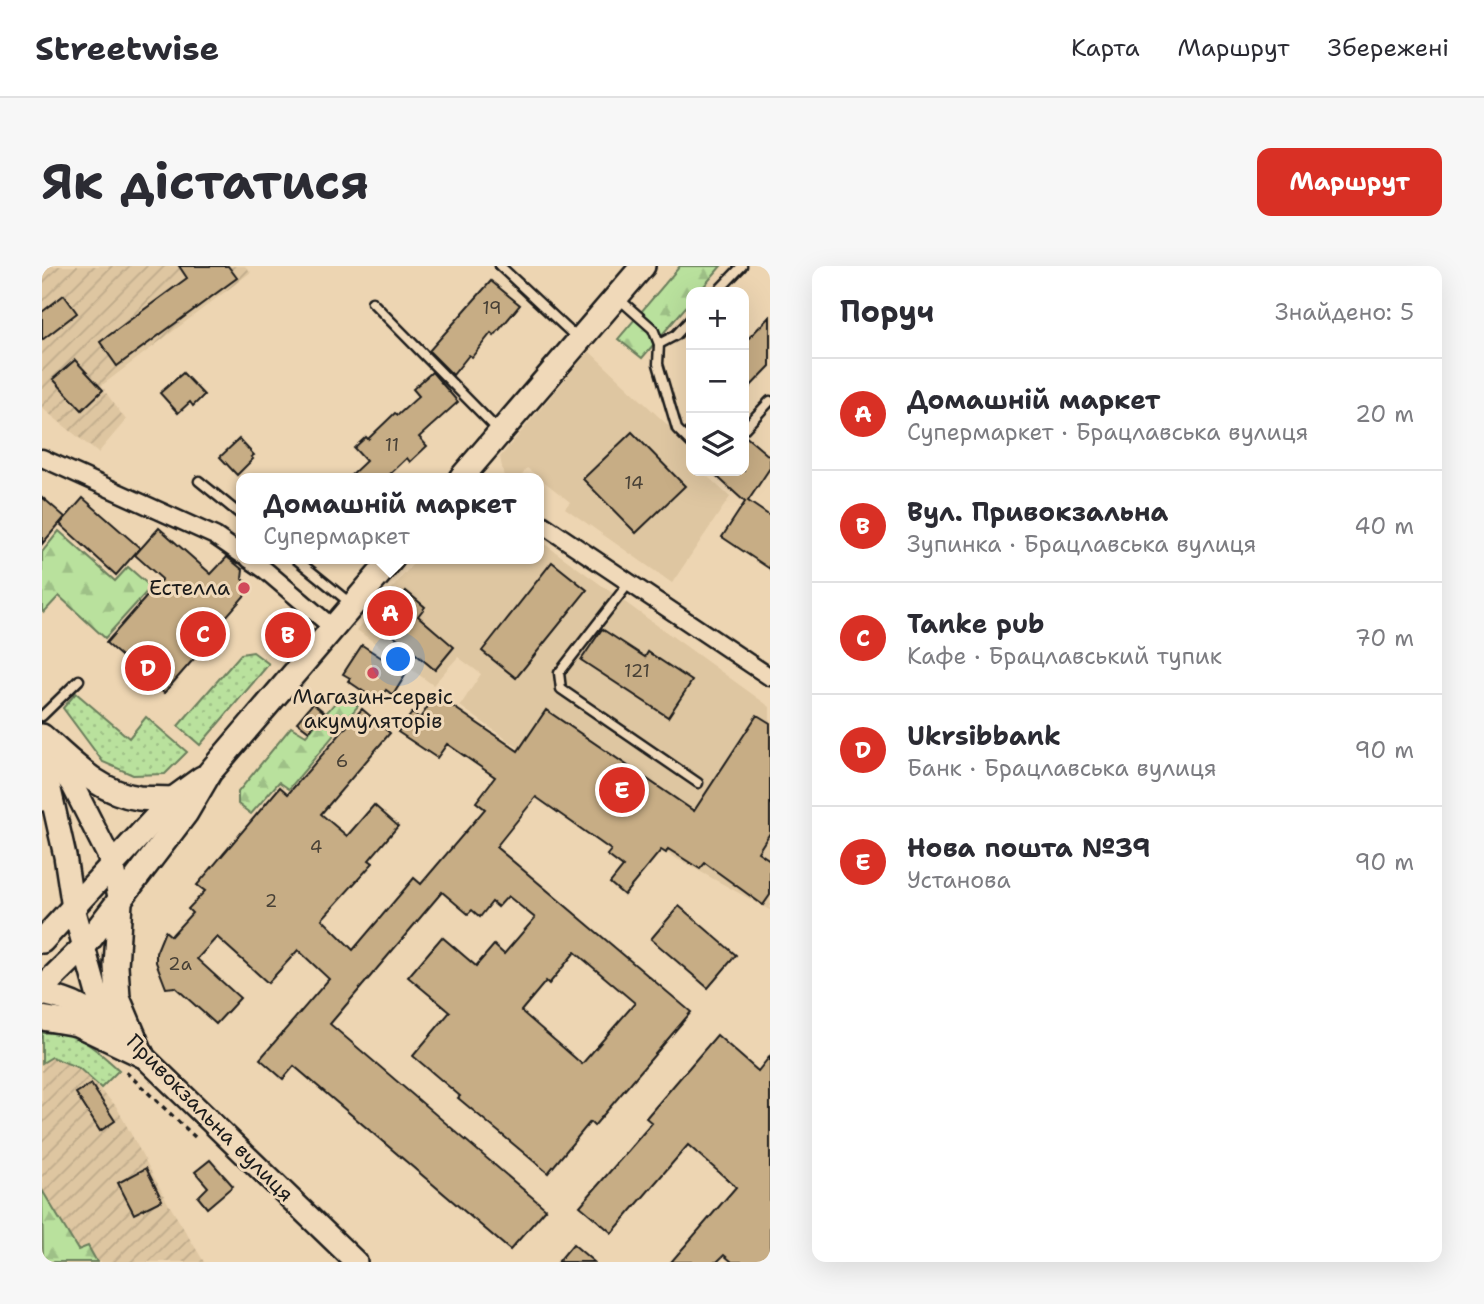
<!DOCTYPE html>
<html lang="uk">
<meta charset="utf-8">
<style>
body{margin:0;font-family:"Shantell Sans",sans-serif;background:#f7f7f7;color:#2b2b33}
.controls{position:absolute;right:21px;top:21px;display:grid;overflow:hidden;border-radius:14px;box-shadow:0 7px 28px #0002}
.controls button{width:63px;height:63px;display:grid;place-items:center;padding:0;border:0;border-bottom:2px solid #e1e1e2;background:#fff;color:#2b2b33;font:35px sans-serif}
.you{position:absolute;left:357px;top:394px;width:24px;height:24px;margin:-18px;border:5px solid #fff;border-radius:50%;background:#1a73e8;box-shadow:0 0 0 10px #1a73e833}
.badge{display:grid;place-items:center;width:46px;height:46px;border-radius:50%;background:#d93025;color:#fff;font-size:23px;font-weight:700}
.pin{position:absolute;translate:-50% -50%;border:4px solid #fff;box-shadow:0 2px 7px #0006}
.popup{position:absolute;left:194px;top:207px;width:308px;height:91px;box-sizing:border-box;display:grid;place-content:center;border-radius:14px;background:#fff;filter:drop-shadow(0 2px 5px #0005);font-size:23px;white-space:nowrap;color:#7c7c81}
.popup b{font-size:26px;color:#2b2b33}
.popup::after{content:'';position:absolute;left:50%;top:100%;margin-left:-14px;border:14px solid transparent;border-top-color:#fff}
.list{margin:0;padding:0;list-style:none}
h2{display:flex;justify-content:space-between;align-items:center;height:91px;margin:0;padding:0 28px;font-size:30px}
h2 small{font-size:23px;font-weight:400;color:#7c7c81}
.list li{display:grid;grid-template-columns:46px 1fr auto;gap:21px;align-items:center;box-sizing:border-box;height:112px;padding:0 28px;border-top:2px solid #e1e1e2}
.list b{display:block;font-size:26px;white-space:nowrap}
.list p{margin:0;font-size:23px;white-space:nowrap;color:#7c7c81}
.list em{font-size:23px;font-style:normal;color:#7c7c81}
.icon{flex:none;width:38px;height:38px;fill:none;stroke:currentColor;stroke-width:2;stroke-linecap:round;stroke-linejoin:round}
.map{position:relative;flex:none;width:728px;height:996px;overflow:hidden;border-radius:14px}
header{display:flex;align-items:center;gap:42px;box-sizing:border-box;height:98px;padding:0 35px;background:#fff;border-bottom:2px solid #e1e1e2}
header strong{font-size:33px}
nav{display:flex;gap:38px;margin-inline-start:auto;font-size:24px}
.intro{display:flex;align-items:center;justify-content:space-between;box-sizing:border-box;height:168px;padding:0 42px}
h1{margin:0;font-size:49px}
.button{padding:18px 32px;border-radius:14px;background:#d93025;color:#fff;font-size:24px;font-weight:700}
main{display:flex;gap:42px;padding:0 42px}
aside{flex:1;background:#fff;border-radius:14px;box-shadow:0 7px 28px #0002}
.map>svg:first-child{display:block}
.built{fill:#dec6a1}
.industrial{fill:url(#industrial-furrows)}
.grass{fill:url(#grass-dots);stroke:#6a7e5c;stroke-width:2}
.forest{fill:url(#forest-firs);stroke:#6a7e5c;stroke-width:2}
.building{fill:#c7ad85;stroke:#1c1c1c;stroke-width:2;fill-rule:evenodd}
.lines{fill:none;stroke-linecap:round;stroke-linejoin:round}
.lane-casing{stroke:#1c1c1c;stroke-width:13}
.street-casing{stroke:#1c1c1c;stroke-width:21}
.secondary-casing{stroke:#1c1c1c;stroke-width:26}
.primary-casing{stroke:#1c1c1c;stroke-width:28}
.path{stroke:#1c1c1c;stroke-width:3.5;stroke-dasharray:5 5;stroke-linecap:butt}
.lane{stroke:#f0d9b9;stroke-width:8}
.street{stroke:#f0d9b9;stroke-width:16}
.secondary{stroke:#f0d9b9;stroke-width:21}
.primary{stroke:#f0d9b9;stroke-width:23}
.poi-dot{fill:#d1495b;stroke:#f0d9b9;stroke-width:2.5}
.labels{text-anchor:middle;stroke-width:6;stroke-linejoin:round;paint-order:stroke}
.number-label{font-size:18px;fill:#474036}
.poi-label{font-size:21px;fill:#1c1c1c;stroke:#f0d9b9;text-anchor:end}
.street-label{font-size:21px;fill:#1c1c1c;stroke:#f0d9b9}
</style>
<header>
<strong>Streetwise</strong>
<nav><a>Карта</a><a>Маршрут</a><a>Збережені</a></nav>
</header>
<div class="intro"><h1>Як дістатися</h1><a class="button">Маршрут</a></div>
<main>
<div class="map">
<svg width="728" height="996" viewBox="0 0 728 996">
<defs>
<pattern id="industrial-furrows" width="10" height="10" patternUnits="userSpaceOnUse" patternTransform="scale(1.75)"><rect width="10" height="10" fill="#dec6a1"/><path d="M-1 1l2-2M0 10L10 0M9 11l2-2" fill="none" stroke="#beaa8a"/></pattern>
<pattern id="grass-dots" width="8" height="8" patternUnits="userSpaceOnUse" patternTransform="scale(1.75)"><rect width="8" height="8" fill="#b9e19d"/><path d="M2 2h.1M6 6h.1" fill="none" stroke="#9ec087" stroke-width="1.8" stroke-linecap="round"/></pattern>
<pattern id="forest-firs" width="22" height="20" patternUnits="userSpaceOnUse" patternTransform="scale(1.75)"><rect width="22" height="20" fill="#b9e19d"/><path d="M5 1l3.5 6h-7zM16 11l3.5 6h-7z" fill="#9ec087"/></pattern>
</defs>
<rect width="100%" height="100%" fill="#edd5b2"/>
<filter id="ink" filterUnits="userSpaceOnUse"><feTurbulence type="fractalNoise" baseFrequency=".0143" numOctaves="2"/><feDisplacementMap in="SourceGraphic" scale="14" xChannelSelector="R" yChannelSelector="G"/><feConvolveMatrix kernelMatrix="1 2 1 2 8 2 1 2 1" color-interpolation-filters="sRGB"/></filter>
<g filter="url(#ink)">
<g class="built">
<path d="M 547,85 L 649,181 L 649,205 L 667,205 L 664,209 L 688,231 L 630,317 L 523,242 L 528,236 L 485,202 L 478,212 L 462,211 L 458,191 Z"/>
<path d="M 497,274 L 728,441 L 728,644 L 619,584 L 418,440 L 439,408 L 416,391 L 391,419 L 315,364 L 375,293 L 497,293 Z"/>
</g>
<g class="industrial">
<path d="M 0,0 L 203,0 L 209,6 L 59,120 L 84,154 L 56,187 L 0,142 Z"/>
<path d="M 10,791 L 37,802 L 74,840 L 126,937 L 162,996 L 55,996 L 46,980 L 36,985 L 0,924 L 0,797 Z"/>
</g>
<g class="grass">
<path d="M 211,386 L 227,398 L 158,479 L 136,460 L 199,388 Z"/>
<path d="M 34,427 L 87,472 L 104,451 L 145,486 L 123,508 L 91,509 L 61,496 L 21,442 Z"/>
<path d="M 0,767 C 37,765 51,781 77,804 L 59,822 L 37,802 L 10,791 L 0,797 Z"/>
</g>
<g class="forest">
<path d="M 638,0 L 679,0 L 657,26 L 649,26 L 649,35 L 600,92 L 576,73 Z"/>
<path d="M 17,265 L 73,315 L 86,301 L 109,321 L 63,372 L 17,330 L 2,346 L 0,344 L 0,286 Z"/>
<path d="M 301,428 L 316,440 L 247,523 L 237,516 L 209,548 L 196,538 L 196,526 L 249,461 L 264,470 Z"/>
<path d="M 0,924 L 36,984 L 46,980 L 55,996 L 1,996 Z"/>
</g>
<g class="building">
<path d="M 137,0 L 186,0 L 195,12 L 75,100 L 58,76 L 145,12 Z"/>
<path d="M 449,15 L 478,39 L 452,70 L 449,67 L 430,91 L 427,89 L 411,109 L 387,85 Z"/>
<path d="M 22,29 L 35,47 L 0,74 L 0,46 Z"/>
<path d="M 728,50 L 728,100 L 702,127 L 702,77 Z"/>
<path d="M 33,94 L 61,124 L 40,144 L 11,113 Z"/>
<path d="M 390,106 L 416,136 L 377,171 L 385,180 L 368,196 L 365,192 L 344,212 L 306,212 L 324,195 L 312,182 L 324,171 L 326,173 L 353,147 L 356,149 L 377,130 L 371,123 Z"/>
<path d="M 141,107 L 162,129 L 151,140 L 148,136 L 136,147 L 118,127 Z"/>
<path d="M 590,166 L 643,220 L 594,267 L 541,213 Z"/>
<path d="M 702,169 L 728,191 L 728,202 L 706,235 L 728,250 L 728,303 L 680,271 L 703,236 L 669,205 L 702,205 Z"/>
<path d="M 197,173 L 212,189 L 209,191 L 211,193 L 195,209 L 178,191 Z"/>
<path d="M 0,231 L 23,251 L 0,278 Z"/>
<path d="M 41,232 L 98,282 L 74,309 L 18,258 Z"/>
<path d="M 117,262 L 169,308 L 185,291 L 201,304 L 200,313 L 210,321 L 157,382 L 157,387 L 122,427 L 64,377 L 120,313 L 93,289 Z"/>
<path d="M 510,296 L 545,324 L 474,412 L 440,385 Z"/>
<path d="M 364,325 L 383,341 L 376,350 L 412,381 L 393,404 L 339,359 L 343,354 L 341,352 Z"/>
<path d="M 560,363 L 603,391 L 606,386 L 650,415 L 626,451 L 539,394 Z"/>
<path d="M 320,379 L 364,408 L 351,429 L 344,424 L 337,436 L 306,415 L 308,412 L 301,408 Z"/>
<path d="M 394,429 L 476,485 L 504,444 L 652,545 L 715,449 L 728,457 L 728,567 L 716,586 L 728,594 L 728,629 L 721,639 L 663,597 L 658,603 L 626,583 L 624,587 L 619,584 L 582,629 L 568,617 L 581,601 L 565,589 L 569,584 L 494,531 L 454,581 L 649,746 L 552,860 L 548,856 L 506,907 L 416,832 L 418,830 L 371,790 L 408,746 L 366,711 L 400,671 L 434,700 L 452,679 L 462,688 L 493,652 L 466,630 L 456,641 L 450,636 L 438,651 L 430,644 L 426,648 L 400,626 L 288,758 L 504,943 L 468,984 L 252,800 L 241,813 L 218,793 L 287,713 L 256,684 L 226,717 L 175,671 L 155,693 L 198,732 L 174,758 L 133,721 L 124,722 L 114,696 L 114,687 L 123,665 L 129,670 L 150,647 L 146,643 L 163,625 L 155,619 L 238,521 L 246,528 L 320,443 L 348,467 L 279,548 L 305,570 L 332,539 L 356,560 L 327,594 L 331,597 L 280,653 L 311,684 L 372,612 L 379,618 L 443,543 L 434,536 L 453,511 L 405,478 L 395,492 L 356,466 L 370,447 L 378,452 ZM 533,686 L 593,737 L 540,798 L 479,745 L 504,715 L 507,718 Z"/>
<path d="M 271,437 L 282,446 L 267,465 L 255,456 Z"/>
<path d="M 637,640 L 694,689 L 666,722 L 609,673 Z"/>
<path d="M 675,769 L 716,805 L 728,790 L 728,996 L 690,996 L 682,989 L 675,996 L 629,996 L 694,921 L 646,879 L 570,967 L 538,940 L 610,857 L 604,852 Z"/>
<path d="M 49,818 L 73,855 L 58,865 L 34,827 Z"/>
<path d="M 168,894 L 191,920 L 165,942 L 156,931 L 166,921 L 153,906 Z"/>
<path d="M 104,902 L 120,934 L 92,948 L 76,917 Z"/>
<path d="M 531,978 L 552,996 L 516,996 Z"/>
</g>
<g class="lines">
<g class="lane-casing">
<g id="lane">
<path d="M 458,0 L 535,72"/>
<path d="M 675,26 L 700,0"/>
<path d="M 575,31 L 611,63 L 617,78 L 616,98 L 635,163 L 649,177"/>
<path d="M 330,36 L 456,164"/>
<path d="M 617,78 L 634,69 L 649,53"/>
<path d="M 702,163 L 728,135"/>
<path d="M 157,215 L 199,249"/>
<path d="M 254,293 L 308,337"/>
<path d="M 587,317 L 517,407 L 519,423 L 656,517"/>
<path d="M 0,450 L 37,414"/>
</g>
</g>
<g class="street-casing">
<g id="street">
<path d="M 0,192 L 173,270 L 199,288"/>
<path d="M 497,256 L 728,411"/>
<path d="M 207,293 L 223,304 L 291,362"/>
</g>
</g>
<g class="secondary-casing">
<g id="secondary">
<path d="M 3,479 L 31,520 L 70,597 L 78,636"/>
<path d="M 0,488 L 23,590 L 31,642 L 56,731 L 100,789 L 314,996"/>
<path d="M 0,728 C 34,735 45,743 71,765"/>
</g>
</g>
<g class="primary-casing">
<g id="primary">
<path d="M 419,212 L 601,0"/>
<path d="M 0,470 C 29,495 57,527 97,532 C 108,533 120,532 131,533"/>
<path d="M 0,533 L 5,507"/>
<path d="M 78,636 L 74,700 L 76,732 L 100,789"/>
<path d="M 0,675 L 131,533 L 160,512"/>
<path d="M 0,722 L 41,682 L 144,547 L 168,506 L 350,293"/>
<path d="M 0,752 L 35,758 L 100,789"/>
</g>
</g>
<path class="path" d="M 84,806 L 153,871"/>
<use href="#lane" class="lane"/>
<use href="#street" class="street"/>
<use href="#secondary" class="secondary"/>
<use href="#primary" class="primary"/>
</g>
</g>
<g class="poi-dot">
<circle cx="202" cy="322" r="7"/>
<circle cx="331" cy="407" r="7"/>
</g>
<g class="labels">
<g class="number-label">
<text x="450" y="48">19</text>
<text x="350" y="185">11</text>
<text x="592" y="223">14</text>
<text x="595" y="411">121</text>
<text x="300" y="501">6</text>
<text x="274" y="587">4</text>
<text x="229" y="641">2</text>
<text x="138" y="704">2а</text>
</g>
<g class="poi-label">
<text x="188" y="329">Естелла</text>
<text x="331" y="438" text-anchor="middle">Магазин-сервіс<tspan x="331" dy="24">акумуляторів</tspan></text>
</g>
<g class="street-label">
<text transform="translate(168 852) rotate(45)" y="7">Привокзальна вулиця</text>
</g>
</g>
</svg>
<div class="controls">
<button>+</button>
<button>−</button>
<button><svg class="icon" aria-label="layers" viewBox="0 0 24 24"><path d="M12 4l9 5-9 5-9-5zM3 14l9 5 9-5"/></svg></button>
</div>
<div class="you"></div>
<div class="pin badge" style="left:348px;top:347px">A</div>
<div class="popup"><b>Домашній маркет</b>Супермаркет</div>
<div class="pin badge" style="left:246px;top:369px">B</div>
<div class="pin badge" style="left:161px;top:368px">C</div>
<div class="pin badge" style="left:106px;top:402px">D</div>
<div class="pin badge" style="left:580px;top:524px">E</div>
</div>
<aside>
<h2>Поруч<small>Знайдено: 5</small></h2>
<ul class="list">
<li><span class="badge">A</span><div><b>Домашній маркет</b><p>Супермаркет · Брацлавська вулиця</p></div><em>20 m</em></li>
<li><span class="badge">B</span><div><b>Вул. Привокзальна</b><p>Зупинка · Брацлавська вулиця</p></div><em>40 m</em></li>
<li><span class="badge">C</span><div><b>Tanke pub</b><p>Кафе · Брацлавський тупик</p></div><em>70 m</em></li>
<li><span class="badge">D</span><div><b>Ukrsibbank</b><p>Банк · Брацлавська вулиця</p></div><em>90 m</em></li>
<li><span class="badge">E</span><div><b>Нова пошта №39</b><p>Установа</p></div><em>90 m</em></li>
</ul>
</aside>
</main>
